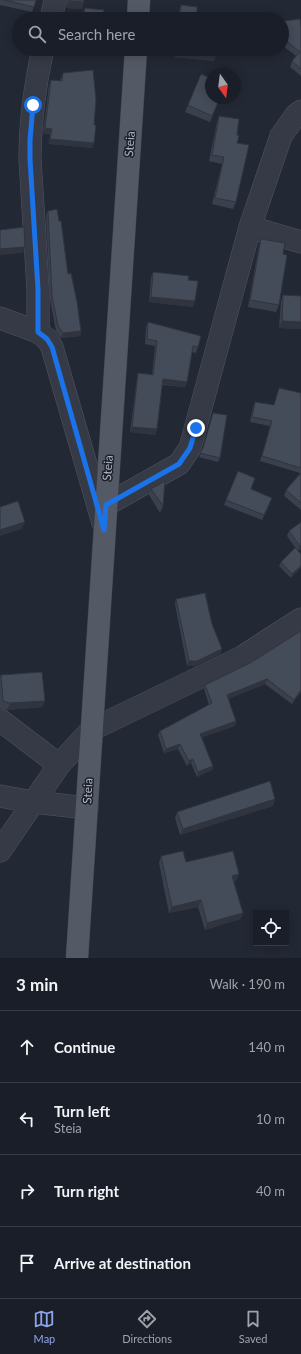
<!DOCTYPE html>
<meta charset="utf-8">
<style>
body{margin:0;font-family:Lato,sans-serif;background:#272b34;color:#f1f3f6}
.controls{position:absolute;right:12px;bottom:12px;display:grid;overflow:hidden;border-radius:0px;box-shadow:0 2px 10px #0003}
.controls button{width:36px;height:36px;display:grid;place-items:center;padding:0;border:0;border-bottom:1px solid #383c45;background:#1a1e28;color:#f1f3f6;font:20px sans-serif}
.compass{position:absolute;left:205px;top:68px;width:36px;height:36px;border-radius:50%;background:#1a1e28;box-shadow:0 2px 10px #0003;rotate:166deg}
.stop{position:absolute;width:12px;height:12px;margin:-9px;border:3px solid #1a73e8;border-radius:50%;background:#fff}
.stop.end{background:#1a73e8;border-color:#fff;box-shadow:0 1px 4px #0008}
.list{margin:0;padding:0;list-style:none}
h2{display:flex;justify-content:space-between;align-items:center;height:52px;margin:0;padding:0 16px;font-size:17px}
h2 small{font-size:13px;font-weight:400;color:#9fa2a8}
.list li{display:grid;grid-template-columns:26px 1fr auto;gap:12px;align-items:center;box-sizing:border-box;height:72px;padding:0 16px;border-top:1px solid #383c45}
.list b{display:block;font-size:15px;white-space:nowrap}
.list p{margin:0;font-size:13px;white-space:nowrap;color:#9fa2a8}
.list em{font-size:13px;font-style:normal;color:#9fa2a8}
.icon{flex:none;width:22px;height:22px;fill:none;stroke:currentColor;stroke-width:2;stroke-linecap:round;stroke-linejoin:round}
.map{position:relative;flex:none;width:301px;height:958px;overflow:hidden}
.search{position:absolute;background:#1a1e28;box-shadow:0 2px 10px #0003;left:12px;right:12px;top:12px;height:44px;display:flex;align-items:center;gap:10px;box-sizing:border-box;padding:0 14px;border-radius:22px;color:#9fa2a8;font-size:15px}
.sheet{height:340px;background:#1a1e28}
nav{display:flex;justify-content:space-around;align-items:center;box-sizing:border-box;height:56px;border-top:1px solid #383c45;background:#1a1e28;font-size:11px;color:#9fa2a8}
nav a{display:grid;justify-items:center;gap:2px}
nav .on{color:#8da6eb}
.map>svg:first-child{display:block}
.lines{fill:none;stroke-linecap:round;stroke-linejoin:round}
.street-casing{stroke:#505560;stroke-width:23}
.primary-casing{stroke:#3f444f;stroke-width:23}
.street{stroke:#363a46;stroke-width:22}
.primary{stroke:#545966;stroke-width:22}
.wall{fill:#3a404d}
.shaded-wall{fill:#30343e}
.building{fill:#444b59;stroke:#30343e}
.route{stroke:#1a73e8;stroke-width:5}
.labels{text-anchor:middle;stroke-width:3;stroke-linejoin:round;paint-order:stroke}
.street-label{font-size:12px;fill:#b0b5c2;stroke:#1b202a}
</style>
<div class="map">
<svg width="301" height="958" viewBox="0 0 301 958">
<rect width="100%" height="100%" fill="#232835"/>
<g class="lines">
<g class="street-casing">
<g id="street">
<path d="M 51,19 L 55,0"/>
<path d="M 250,227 L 301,242"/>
<path d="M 0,318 L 38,332 L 47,339 L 52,347 L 103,523"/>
<path d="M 38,332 L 38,289 L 30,159 C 30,122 35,85 43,49"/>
<path d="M 106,505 L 179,464 L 190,448 L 250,227 L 281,136 L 296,115 L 301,111"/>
<path d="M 0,720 L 59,765"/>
<path d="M 0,796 L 33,802 L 87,808"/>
<path d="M 0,851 L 59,765 L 91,730 L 242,657 L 301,619"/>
</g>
</g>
<g class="primary-casing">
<g id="primary">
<path d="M 138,19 L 139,0"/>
<path d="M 77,958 L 136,49"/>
</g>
</g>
<use href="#street" class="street"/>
<use href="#primary" class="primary"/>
</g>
<g class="wall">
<path d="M 0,0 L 36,0 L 32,12 L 0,5 Z"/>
<path d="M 67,0 L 84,0 L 82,9 L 66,8 Z"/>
<path d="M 181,5 L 197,14 L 220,19 L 178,19 L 179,11 Z"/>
<path d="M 85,8 L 103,19 L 82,19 L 82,15 Z"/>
<path d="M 283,21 L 301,27 L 301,76 L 290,67 L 292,61 L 296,56 L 282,45 L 282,22 Z"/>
<path d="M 175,49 L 217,49 L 214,61 L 174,57 Z"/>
<path d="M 63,73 L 94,125 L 94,143 L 92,148 L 49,144 L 50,134 L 43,133 L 49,85 L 51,80 L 60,81 L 61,78 Z"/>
<path d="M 220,98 L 210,122 L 185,112 L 188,105 Z"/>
<path d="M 219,116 L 237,135 L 237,143 L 236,202 L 233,209 L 212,204 L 222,164 L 209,161 L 217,122 Z"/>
<path d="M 48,211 L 68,274 L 81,331 L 80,336 L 61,338 L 56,331 L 50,300 L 46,215 Z"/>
<path d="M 261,239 L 283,254 L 279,305 L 276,312 L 248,307 L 259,245 Z"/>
<path d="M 153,272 L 188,280 L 193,307 L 149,302 L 151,278 Z"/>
<path d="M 283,295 L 301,296 L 301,329 L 279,328 L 281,301 Z"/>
<path d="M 148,322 L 198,347 L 196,353 L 192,352 L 187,382 L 185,387 L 162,385 L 157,429 L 155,435 L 130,432 L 137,378 L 138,373 L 152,374 L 155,346 L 145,344 L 146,327 Z"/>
<path d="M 279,388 L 301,393 L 301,510 L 284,496 L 286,490 L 300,473 L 260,461 L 270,426 L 250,422 L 253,407 L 255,402 L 274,405 Z"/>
<path d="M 213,413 L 220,458 L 218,462 L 199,457 L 203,449 Z"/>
<path d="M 151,489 L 163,506 L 160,513 L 149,495 Z"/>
<path d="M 251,489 L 270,504 L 262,520 L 224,505 L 226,500 Z"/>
<path d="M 301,522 L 301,549 L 298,551 L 301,554 L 291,578 L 279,566 L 281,562 L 297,550 L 287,536 L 289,531 Z"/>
<path d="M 176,599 L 212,624 L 222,649 L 220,654 L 195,666 L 187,666 L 175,604 Z"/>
<path d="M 301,631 L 301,692 L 292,704 L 265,684 L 228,699 L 236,721 L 235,726 L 202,737 L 213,766 L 212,770 L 197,777 L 191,763 L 187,766 L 178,749 L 164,753 L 158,735 L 160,731 L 209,705 L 204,689 L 205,685 L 250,663 Z"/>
<path d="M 1,675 L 45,701 L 42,707 L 7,710 L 0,708 L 0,677 Z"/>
<path d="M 275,799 L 273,806 L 180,835 L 175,818 L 177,812 Z"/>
<path d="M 161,856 L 186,862 L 236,881 L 234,882 L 243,913 L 240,919 L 205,930 L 198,907 L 169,913 L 159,863 Z"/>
</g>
<g class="shaded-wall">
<path d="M 69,1 L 84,2 L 82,9 L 66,8 Z"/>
<path d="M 176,51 L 216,56 L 214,61 L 174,57 Z"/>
<path d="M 45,128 L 52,129 L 50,134 L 43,133 Z"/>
<path d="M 50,139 L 94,143 L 92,148 L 49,144 Z"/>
<path d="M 25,247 L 23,253 L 0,255 L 0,249 Z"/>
<path d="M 151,297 L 195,301 L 193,307 L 149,302 Z"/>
<path d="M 282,321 L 301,322 L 301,329 L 279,328 Z"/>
<path d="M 81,331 L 80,336 L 61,338 L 63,333 Z"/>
<path d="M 163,379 L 187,382 L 185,387 L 161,384 Z"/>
<path d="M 132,427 L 157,429 L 155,435 L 130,432 Z"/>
<path d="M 25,522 L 22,529 L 0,536 L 0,530 Z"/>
<path d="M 301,545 L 301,549 L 298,551 L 300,546 Z"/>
<path d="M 301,566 L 301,568 L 291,578 L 292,574 Z"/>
<path d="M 222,649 L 220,654 L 195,666 L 187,666 L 189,661 Z"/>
<path d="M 267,679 L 265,684 L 226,700 L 227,695 Z"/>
<path d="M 301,690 L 301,692 L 292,704 L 294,700 Z"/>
<path d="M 45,701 L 42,707 L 7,710 L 10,703 Z"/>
<path d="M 236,721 L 235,726 L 199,738 L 200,734 Z"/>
<path d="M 180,744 L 178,749 L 164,753 L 166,749 Z"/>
<path d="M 193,759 L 191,763 L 187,766 L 189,761 Z"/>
<path d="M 213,766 L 212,770 L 197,777 L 198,772 Z"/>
<path d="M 275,799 L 273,806 L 180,835 L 183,829 Z"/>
<path d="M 239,874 L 236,881 L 230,883 L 232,876 Z"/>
<path d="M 201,900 L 198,907 L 169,913 L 172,907 Z"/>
<path d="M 243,913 L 240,919 L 205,930 L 207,923 Z"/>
</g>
<g class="building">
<path d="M 4,0 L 36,0 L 34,7 Z"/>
<path d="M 69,0 L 84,0 L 84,2 L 69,1 Z"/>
<path d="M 181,5 L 197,7 L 197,14 L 220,16 L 220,19 L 180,19 Z"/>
<path d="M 85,8 L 104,10 L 103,19 L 83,19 Z"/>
<path d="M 300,19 L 301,27 L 301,69 L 292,61 L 300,52 L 284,39 L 283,21 Z"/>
<path d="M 176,49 L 217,49 L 216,56 L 176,51 Z"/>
<path d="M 93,70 L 96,100 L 94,125 L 96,125 L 94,143 L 50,139 L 52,129 L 45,128 L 51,80 L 62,81 L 63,73 Z"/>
<path d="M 201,74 L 211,78 L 211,98 L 220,98 L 212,116 L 188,105 Z"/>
<path d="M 219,116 L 239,119 L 237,135 L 239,136 L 237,143 L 249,145 L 236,202 L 215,198 L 224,157 L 212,155 Z"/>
<path d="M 57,209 L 59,221 L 61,221 L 68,274 L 71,273 L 77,302 L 81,331 L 63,333 L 58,326 L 52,296 L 48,211 Z"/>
<path d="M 24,227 L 25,247 L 0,249 L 0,230 Z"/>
<path d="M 261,239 L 285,243 L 283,254 L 287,255 L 279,305 L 250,300 Z"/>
<path d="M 153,272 L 189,276 L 188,280 L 198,281 L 195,301 L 151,297 Z"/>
<path d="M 283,295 L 301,296 L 301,322 L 282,321 Z"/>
<path d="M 148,322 L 201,336 L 198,347 L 193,346 L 187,382 L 163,379 L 157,429 L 132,427 L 138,373 L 153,375 L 157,341 L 147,339 Z"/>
<path d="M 279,388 L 301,393 L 301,468 L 262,456 L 272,421 L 252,417 L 255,402 L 274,405 Z"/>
<path d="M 213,413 L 227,415 L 220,458 L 200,453 L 203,448 Z"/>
<path d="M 238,471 L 255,478 L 251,489 L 272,498 L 264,515 L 226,500 Z"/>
<path d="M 301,473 L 301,503 L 286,490 Z"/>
<path d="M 165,481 L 163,506 L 151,489 Z"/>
<path d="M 18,501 L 25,522 L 0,530 L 0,507 Z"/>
<path d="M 301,522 L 301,545 L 300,546 L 289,531 Z"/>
<path d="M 295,548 L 301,554 L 301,566 L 292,574 L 281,562 Z"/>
<path d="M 205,593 L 212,624 L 222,649 L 197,661 L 189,661 L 176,599 Z"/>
<path d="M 301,631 L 301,690 L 294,700 L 267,679 L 227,695 L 236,721 L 200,734 L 213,766 L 198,772 L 193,759 L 189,761 L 180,744 L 166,749 L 160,731 L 212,703 L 205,685 L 250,663 Z"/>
<path d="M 42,672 L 45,701 L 10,703 L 3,701 L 1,675 Z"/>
<path d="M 270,781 L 275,799 L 183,829 L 177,812 Z"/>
<path d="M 183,851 L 186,862 L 233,851 L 239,874 L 232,876 L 243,913 L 207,923 L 201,900 L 172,907 L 161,856 Z"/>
</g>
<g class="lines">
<path class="route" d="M 33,105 L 30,140 L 30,159 L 38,289 L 38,332 L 47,339 L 52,347 L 104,530 L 106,505 L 179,464 L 190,448 L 196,428"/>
</g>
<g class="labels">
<g class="street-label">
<text transform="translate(130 144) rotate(-86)" y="4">Steia</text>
<text transform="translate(108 468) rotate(-86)" y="4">Steia</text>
<text transform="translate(88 791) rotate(-87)" y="4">Steia</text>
</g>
</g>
</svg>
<div class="controls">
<button><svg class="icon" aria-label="locate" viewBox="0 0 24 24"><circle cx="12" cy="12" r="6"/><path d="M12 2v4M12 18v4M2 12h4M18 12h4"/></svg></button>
</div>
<svg class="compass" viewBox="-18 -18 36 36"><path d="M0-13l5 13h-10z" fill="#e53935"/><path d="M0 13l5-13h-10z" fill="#9fa2a8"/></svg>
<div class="stop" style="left:33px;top:105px"></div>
<div class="stop end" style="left:196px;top:428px"></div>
<div class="search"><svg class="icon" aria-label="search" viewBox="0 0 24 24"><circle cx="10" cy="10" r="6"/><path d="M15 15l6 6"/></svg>Search here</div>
</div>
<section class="sheet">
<h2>3 min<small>Walk · 190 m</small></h2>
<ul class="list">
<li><svg class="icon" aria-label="ahead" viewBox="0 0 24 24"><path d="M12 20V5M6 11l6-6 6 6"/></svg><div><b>Continue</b></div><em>140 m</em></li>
<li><svg class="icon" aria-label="left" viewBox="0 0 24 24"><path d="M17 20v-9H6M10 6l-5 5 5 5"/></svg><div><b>Turn left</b><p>Steia</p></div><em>10 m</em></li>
<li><svg class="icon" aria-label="right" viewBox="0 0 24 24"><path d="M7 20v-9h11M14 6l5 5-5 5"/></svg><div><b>Turn right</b></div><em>40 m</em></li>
<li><svg class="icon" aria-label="arrive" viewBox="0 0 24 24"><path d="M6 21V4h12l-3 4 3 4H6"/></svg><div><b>Arrive at destination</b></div></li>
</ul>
</section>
<nav>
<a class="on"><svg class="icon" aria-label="map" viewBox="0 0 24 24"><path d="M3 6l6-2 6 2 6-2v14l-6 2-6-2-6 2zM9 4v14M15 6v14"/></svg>Map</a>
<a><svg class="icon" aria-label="directions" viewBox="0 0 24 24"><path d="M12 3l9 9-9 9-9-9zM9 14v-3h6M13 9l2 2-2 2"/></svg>Directions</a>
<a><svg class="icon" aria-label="saved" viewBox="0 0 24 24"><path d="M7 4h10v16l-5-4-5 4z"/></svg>Saved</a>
</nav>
